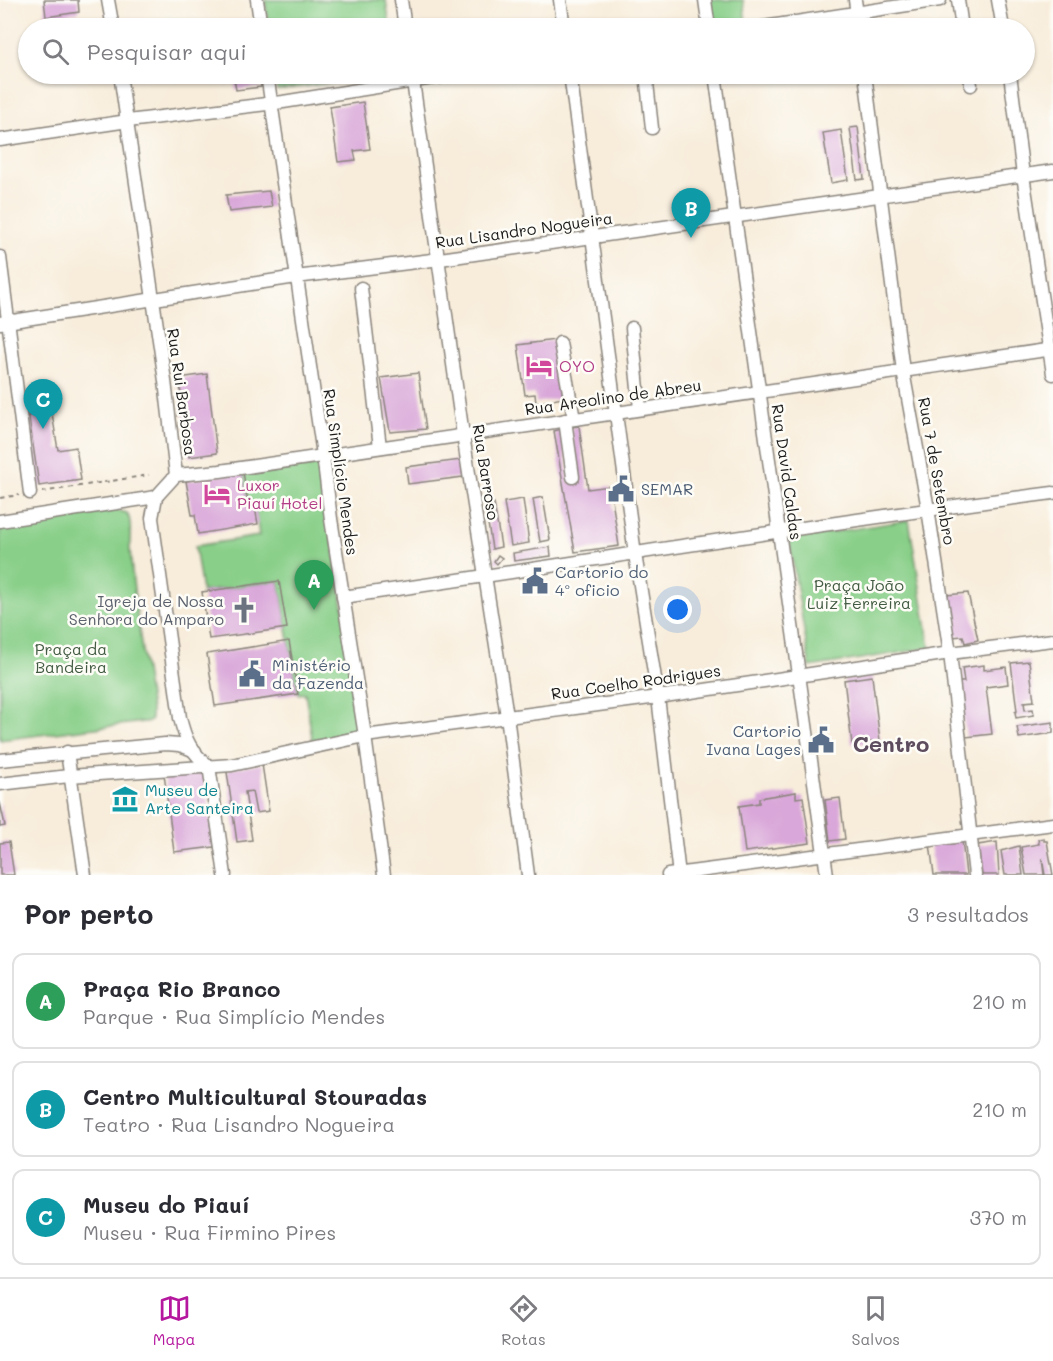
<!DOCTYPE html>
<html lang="pt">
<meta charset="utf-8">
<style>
body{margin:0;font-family:Mali,sans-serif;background:#f7f7f7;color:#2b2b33}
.you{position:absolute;left:678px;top:610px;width:21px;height:21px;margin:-15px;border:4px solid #fff;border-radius:50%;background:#1a73e8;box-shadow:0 0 0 9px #1a73e833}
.badge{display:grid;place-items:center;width:39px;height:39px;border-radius:50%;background:#b5179e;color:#fff;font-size:20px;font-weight:700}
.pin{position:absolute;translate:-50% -50px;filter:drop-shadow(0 2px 3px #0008)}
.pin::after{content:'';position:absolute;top:32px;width:21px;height:18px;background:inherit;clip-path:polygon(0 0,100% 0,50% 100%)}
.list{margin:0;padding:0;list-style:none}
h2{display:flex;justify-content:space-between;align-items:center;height:78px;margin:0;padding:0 24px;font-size:26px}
h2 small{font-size:20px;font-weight:400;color:#7c7c81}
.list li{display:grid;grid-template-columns:39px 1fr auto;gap:18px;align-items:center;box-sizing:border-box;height:96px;margin:0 12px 12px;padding:0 12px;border:2px solid #e1e1e2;border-radius:12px}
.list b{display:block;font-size:22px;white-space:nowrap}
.list p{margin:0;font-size:20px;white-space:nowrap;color:#7c7c81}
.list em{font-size:20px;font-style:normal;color:#7c7c81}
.icon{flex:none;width:33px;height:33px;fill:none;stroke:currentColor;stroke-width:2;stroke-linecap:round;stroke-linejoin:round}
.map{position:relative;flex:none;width:1053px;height:875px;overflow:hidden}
.search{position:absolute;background:#fff;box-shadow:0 2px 4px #0004;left:18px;right:18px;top:18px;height:66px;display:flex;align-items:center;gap:15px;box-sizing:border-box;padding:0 21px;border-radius:33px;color:#7c7c81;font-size:22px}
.sheet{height:402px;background:#fff}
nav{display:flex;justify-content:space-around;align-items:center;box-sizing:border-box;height:84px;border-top:2px solid #e1e1e2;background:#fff;font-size:16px;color:#7c7c81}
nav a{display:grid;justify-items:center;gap:3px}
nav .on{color:#b5179e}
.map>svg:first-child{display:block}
.green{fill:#89cf89;stroke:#527652;stroke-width:1.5}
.building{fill:#d9a7d9}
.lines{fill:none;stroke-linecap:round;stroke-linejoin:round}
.minor-casing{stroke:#8a847c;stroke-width:15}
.path{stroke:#8a847c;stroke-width:2;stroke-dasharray:4.5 4.5;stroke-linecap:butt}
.minor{stroke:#fff;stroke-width:12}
.labels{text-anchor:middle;stroke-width:5;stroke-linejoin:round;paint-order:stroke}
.street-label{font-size:16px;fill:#1c1c1c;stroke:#fdfcf7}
.hotel-label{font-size:16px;fill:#b23c85;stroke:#fdfcf7;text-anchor:start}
.service-label{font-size:16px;fill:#4e5e75;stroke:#fdfcf7;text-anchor:start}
.park-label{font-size:16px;fill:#425b42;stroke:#fdfcf7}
.worship-label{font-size:16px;fill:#5b616d;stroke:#fdfcf7;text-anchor:end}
.culture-label{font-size:16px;fill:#0d838f;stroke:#fdfcf7;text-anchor:start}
.district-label{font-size:22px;font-weight:bold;fill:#5e4d5e;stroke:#fdfcf7}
</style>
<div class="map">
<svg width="1053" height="875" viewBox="0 0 1053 875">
<rect width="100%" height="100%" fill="#fdfcf7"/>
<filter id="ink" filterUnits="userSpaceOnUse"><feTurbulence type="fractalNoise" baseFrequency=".0167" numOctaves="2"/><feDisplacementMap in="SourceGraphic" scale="12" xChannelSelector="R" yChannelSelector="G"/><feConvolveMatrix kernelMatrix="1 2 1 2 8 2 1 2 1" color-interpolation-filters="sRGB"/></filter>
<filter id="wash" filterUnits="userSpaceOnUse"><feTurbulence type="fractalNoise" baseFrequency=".008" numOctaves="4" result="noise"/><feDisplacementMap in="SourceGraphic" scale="24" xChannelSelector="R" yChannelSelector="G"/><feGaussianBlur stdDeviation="1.35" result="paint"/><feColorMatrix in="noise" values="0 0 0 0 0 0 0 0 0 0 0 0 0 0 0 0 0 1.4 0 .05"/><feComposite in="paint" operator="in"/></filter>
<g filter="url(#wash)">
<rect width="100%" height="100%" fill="#f8eddb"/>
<g class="green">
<path d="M 265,0 L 386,0 L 390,28 L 269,28 Z"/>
<path d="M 708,0 L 743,0 L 746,23 L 712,27 Z"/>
<path d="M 275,74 L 396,74 L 277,90 Z"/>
<path d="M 320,460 L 363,733 L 313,744 L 305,693 L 298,694 L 279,581 L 202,592 L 195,546 L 259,536 L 255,507 L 249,508 L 243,472 Z"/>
<path d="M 116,510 L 127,513 C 133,523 129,537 130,549 C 134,603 143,657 151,710 L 151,721 L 0,740 L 0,527 Z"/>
<path d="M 909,520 L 930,648 L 810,667 L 789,539 Z"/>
</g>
<g id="blocks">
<g class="building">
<path d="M 44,0 L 78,0 L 79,12 L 46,17 Z"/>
<path d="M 233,74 L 259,74 L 261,87 L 236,90 Z"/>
<path d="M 363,102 L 370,149 L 354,151 L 356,160 L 338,162 L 330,107 Z"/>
<path d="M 858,127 L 864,179 L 857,180 L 850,128 Z"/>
<path d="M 841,130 L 848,180 L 831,183 L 823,133 Z"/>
<path d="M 269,191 L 272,207 L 229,212 L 226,195 Z"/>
<path d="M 555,340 L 563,398 L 536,403 L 535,394 L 525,395 L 518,345 Z"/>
<path d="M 418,373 L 426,429 L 390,432 L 381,378 Z"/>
<path d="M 207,374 L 217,453 L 189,457 L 179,378 Z"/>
<path d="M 51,407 L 58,450 L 76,447 L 81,480 L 39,486 L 28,410 Z"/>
<path d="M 579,426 L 588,489 L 610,486 L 619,546 L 575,552 L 554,431 L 562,429 L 569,482 L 579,481 L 571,427 Z"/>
<path d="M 461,460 L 463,477 L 408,484 L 406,467 Z"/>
<path d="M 243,472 L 249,508 L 255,507 L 258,524 L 198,534 L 195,515 L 192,515 L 186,481 Z"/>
<path d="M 543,497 L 550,540 L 540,542 L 533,499 Z"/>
<path d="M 523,499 L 529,543 L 511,546 L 504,502 Z"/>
<path d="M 494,503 L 501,547 L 492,549 L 485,504 Z"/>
<path d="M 550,547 L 551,556 L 514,561 L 513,553 Z"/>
<path d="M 498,555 L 502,558 L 497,564 L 494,561 Z"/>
<path d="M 279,581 L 287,628 L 209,639 L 202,592 Z"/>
<path d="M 968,593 L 978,640 L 965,643 L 963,636 L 952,637 L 946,595 Z"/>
<path d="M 289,641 L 298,694 L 215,706 L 207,654 Z"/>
<path d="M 1029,661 L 1034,701 L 1024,702 L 1025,710 L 1033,709 L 1034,715 L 1016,718 L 1015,712 L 1017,711 L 1011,663 Z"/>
<path d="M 984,665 L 984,670 L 1006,667 L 1008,684 L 986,687 L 992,734 L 966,737 L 959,682 L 964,682 L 962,668 Z"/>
<path d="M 872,676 L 880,741 L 852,744 L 844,680 Z"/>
<path d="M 1053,722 L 1053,733 L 1019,738 L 1017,727 Z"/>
<path d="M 262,764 L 269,811 L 256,813 L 252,791 L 245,792 L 252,840 L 237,842 L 227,772 L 228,769 Z"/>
<path d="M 204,769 L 214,847 L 174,852 L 164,774 Z"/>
<path d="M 796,792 L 796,798 L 803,797 L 810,843 L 745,852 L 739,806 L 759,803 L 759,798 Z"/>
<path d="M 840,798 L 845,839 L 830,841 L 825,800 Z"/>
<path d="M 0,802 L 5,826 L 0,827 Z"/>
<path d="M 1044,838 L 1044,841 L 1047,841 L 1053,875 L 1045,875 L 1042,858 L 1044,875 L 1026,875 L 1021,847 L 1039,844 L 1038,839 Z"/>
<path d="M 962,840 L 966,875 L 934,875 L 930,844 Z"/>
<path d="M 9,842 L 14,875 L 0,875 L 0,843 Z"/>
<path d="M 997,842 L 999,875 L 982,875 L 978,845 Z"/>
<path d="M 1019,846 L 1023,875 L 1005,875 L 1001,851 Z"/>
</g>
</g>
</g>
<g filter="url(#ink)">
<use href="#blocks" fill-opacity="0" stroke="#8a847c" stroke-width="1.5"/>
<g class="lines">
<g class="minor-casing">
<g id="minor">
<path d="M 108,0 L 113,28"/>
<path d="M 257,0 L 261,28"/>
<path d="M 401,0 L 405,28"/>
<path d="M 560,0 L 564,28"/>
<path d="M 705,0 L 709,28"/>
<path d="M 855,0 L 859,28"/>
<path d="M 958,0 L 962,28"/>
<path d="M 998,0 L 1003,28"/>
<path d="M 757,28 L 940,0"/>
<path d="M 120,74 L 165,381 L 176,475 L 156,497 L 152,518 L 180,718 C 185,739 191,753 209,766 L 225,875"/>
<path d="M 267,74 L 323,455 L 331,519 L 365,736 L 384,875"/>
<path d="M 412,74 L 463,435 L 507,716 L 528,875"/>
<path d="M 570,74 L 635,554 L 658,697 L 679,875"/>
<path d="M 646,74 L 652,128"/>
<path d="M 715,74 L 827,875"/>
<path d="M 865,74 L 903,371 L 928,509 L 950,653 L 975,875"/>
<path d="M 969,74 L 971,85"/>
<path d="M 1010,74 L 1023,175 L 1053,374"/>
<path d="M 0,140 L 128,121 L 283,102 L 458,74"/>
<path d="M 0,257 L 30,493"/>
<path d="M 361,288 L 380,447"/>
<path d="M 0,323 L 296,277 L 440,259 L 1053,171"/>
<path d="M 632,328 L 640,409"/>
<path d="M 560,343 L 574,419"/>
<path d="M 565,420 L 573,477"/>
<path d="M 176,475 L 220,471 L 1053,349"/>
<path d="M 0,521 L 156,497"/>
<path d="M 343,597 C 580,563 816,523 1053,493"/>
<path d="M 67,752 L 85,875"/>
<path d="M 0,760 L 165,744 L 180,745 L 195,751"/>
<path d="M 0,784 L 69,776 L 232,765 L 365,736 L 658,697 L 950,653 L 1053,640"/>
<path d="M 668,875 L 1053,824"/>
</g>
</g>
<g class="path">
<path d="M 42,492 L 149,475"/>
<path d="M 0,498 L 19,495"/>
</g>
<use href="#minor" class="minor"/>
</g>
</g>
<defs>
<g id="hotel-bare" transform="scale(2.07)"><path d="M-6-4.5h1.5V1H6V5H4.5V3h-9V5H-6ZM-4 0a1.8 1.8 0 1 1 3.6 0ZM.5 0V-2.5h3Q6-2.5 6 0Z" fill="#d1479c" stroke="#fdfcf7" stroke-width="2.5" paint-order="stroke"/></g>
<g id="civic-bare" transform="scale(2.07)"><path d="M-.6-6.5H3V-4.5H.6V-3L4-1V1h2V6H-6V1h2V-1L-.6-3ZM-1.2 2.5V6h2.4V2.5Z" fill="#5c6f8a" stroke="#fdfcf7" stroke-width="2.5" paint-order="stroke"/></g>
<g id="church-bare" transform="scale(2.07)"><path d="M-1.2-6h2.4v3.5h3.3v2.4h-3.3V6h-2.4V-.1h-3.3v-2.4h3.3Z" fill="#6b7280" stroke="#fdfcf7" stroke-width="2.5" paint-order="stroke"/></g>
<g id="museum-bare" transform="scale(2.07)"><path d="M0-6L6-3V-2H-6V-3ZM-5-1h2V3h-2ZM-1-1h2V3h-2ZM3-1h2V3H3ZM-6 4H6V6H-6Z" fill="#0f9aa8" stroke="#fdfcf7" stroke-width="2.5" paint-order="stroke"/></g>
</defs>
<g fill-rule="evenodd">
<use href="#hotel-bare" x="539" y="366"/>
<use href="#civic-bare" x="621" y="489"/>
<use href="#hotel-bare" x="217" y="494"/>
<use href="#civic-bare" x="535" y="581"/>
<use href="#church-bare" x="244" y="610"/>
<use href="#civic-bare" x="252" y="674"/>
<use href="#civic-bare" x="821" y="740"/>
<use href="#museum-bare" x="125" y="799"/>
</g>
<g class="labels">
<g class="street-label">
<text transform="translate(524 230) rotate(-8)" y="6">Rua Lisandro Nogueira</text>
<text transform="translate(182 392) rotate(82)" y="6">Rua Rui Barbosa</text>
<text transform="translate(613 397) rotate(-8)" y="6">Rua Areolino de Abreu</text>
<text transform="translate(937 471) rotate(80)" y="6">Rua 7 de Setembro</text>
<text transform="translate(341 472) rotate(82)" y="6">Rua Simplício Mendes</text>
<text transform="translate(486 472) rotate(81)" y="6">Rua Barroso</text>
<text transform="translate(787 472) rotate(82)" y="6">Rua David Caldas</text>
<text transform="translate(636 682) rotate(-8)" y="6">Rua Coelho Rodrigues</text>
</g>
<g class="hotel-label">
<text x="559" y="372">OYO</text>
<text x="237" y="491">Luxor<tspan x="237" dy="18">Piauí Hotel</tspan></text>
</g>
<g class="service-label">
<text x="641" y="495">SEMAR</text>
<text x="555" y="578">Cartorio do<tspan x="555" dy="18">4º oficio</tspan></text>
<text x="272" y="671">Ministério<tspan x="272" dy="18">da Fazenda</tspan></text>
<text x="801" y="737" text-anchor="end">Cartorio<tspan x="801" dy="18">Ivana Lages</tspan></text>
</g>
<g class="park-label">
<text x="859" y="591">Praça João<tspan x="859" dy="18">Luiz Ferreira</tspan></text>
<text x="71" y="655">Praça da<tspan x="71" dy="18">Bandeira</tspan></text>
</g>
<g class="worship-label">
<text x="224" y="607">Igreja de Nossa<tspan x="224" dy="18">Senhora do Amparo</tspan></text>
</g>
<g class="culture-label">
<text x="145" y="796">Museu de<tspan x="145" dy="18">Arte Santeira</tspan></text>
</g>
<g class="district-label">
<text x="891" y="752">Centro</text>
</g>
</g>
</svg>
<div class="you"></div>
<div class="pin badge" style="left:314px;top:610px;background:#2e9e5b">A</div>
<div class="pin badge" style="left:691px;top:238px;background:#0f9aa8">B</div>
<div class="pin badge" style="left:43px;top:429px;background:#0f9aa8">C</div>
<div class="search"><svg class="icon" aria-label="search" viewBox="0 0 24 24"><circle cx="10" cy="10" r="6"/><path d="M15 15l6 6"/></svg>Pesquisar aqui</div>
</div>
<section class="sheet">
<h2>Por perto<small>3 resultados</small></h2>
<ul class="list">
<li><span class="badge" style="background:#2e9e5b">A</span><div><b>Praça Rio Branco</b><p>Parque · Rua Simplício Mendes</p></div><em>210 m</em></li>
<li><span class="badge" style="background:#0f9aa8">B</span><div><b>Centro Multicultural Stouradas</b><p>Teatro · Rua Lisandro Nogueira</p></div><em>210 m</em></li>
<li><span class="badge" style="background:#0f9aa8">C</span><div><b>Museu do Piauí</b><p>Museu · Rua Firmino Pires</p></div><em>370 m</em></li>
</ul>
</section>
<nav>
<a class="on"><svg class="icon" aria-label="map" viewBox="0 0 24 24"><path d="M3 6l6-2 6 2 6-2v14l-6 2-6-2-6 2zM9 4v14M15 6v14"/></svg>Mapa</a>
<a><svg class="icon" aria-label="directions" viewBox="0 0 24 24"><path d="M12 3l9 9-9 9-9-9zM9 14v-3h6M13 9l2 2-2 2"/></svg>Rotas</a>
<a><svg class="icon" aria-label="saved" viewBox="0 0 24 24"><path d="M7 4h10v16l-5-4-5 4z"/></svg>Salvos</a>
</nav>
